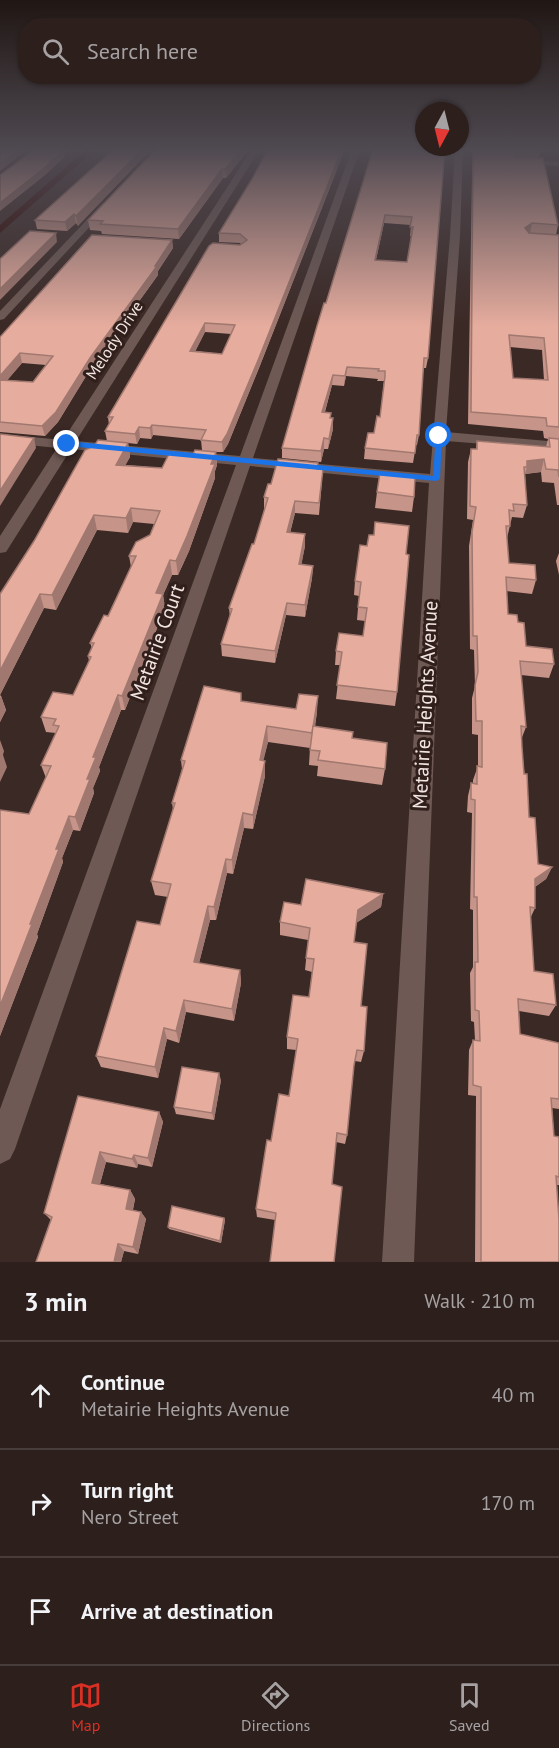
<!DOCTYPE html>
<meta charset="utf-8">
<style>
body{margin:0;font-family:"PT Sans",sans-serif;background:#382c29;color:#f1f3f6}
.compass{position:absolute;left:415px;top:102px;width:54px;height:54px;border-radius:50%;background:#2c1f1c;box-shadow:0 2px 4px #0004;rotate:187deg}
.stop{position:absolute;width:18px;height:18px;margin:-14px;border:4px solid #1a73e8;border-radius:50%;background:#fff}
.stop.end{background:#1a73e8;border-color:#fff;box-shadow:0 2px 6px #0008}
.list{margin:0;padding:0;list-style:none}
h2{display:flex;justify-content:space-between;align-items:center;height:78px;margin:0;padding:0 24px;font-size:26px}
h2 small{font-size:20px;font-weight:400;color:#a6a2a3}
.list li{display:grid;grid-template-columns:39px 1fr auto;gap:18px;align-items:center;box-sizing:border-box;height:108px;padding:0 24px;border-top:2px solid #483d3b}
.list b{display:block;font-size:22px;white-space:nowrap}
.list p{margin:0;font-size:20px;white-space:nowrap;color:#a6a2a3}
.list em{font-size:20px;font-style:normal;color:#a6a2a3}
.icon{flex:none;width:33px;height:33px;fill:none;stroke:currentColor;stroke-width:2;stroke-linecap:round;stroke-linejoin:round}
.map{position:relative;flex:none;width:559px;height:1262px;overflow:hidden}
.search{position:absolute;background:#2c1f1c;box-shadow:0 2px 4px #0004;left:18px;right:18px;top:18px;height:66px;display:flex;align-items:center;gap:15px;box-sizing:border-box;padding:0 21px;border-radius:24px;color:#a6a2a3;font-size:22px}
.sheet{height:402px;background:#2c1f1c}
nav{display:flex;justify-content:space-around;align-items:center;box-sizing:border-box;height:84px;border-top:2px solid #483d3b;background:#2c1f1c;font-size:16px;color:#a6a2a3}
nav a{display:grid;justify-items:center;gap:3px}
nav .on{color:#d93025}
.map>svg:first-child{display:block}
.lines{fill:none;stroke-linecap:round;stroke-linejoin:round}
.canal{fill:#2e0400;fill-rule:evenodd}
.street{fill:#6e5954;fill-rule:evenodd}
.wall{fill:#c69488;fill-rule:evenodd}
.shaded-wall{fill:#a1786f}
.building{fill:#e6ac9e;stroke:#a1786f;stroke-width:1.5;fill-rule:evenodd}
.route{fill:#1a73e8}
.labels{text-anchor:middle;stroke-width:6;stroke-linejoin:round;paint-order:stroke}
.far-street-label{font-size:16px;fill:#f2e5e2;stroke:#311f1b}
.street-label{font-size:20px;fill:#f2e5e2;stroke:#311f1b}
</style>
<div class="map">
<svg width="559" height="1262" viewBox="0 0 559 1262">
<rect width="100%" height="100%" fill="#3b2925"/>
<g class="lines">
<path class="canal" d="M 87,149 L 96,149 L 0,233 L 0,225 Z"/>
<g class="street">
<path d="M 252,149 L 260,149 L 76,441 L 240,456 L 352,149 L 360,149 L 253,458 L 430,474 L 450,236 L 455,149 L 463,149 L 460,236 L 446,432 L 559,442 L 559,450 L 446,441 L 414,1262 L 382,1262 L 429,483 L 250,466 L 15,1149 L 10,1159 L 0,1164 L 0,1109 L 236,465 L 71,449 L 6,552 L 0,553 L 0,536 L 57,448 L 0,442 L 0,434 L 63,440 Z"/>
<path d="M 517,160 L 559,162 L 559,166 L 520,164 L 517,164 Z"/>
<path d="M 103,203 L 110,205 L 4,319 L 0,320 L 0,311 Z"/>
</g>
</g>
<g class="wall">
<path d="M 114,149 L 78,226 L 76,223 L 67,231 L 37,229 L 35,220 Z"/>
<path d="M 156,149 L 249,149 L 226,178 L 223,178 L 179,239 L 102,234 L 101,231 L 90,230 L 88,220 Z"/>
<path d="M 373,149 L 445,149 L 428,358 L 426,368 L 423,368 L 419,435 L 417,445 L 416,445 L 413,463 L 364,459 L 365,448 L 374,433 L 380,417 L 384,381 L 377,381 L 378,379 L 346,376 L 344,386 L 332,385 L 325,412 L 331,418 L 333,418 L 333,429 L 328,449 L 324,449 L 321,462 L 282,458 L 282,448 ZM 384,223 L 411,225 L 410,236 L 411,236 L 407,262 L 376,260 Z"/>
<path d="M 472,149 L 541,149 L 539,158 L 558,225 L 556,235 L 559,235 L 559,505 L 557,505 L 554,483 L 542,482 L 541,472 L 525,474 L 527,505 L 523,518 L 512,517 L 507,538 L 509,563 L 536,580 L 532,594 L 506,591 L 508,614 L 518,622 L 526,646 L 554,664 L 549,678 L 521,675 L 526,727 L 521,740 L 529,817 L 538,864 L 552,867 L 546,879 L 535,887 L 535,908 L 530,919 L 534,971 L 556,1005 L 549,1016 L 519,1011 L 520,1034 L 559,1043 L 559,1109 L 552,1108 L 554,1136 L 559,1137 L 559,1185 L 557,1185 L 559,1262 L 475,1262 L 476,1096 L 468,1095 L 469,1050 L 473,1040 L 475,1040 L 474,1022 L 471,1021 L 470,973 L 473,967 L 473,910 L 470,909 L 472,813 L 467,812 L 468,796 L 471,783 L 473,784 L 473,780 L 478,766 L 478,735 L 472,734 L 472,698 L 475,686 L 474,650 L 470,649 L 469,546 L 473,520 L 467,519 L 468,462 L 471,449 L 476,449 L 477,441 L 546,447 L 548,439 L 544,438 L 543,431 L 468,424 L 472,175 ZM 510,347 L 542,350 L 544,380 L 513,378 Z"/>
<path d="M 338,167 L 259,368 L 228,444 L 223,452 L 216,452 L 217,465 L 215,471 L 215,478 L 189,551 L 178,575 L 172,575 L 163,595 L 165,608 L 125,710 L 121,710 L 99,767 L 100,771 L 93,788 L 94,793 L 80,831 L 73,830 L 62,858 L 63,862 L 37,934 L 38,937 L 0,1036 L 0,810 L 29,814 L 46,778 L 41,765 L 56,733 L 46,732 L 41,717 L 73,695 L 89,661 L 88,656 L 92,648 L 90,643 L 108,616 L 131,567 L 129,556 L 150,535 L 154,524 L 133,522 L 128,533 L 97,530 L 56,610 L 44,608 L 0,695 L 1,696 L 6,710 L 0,722 L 0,594 L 107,441 L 105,431 L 109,425 L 108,417 L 241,244 L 240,243 L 219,242 L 219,233 ZM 205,332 L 231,334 L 222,354 L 195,351 ZM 153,435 L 201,440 L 202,450 L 162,468 L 125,465 L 130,457 L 128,443 L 137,444 L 140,438 L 151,439 Z"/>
<path d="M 172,240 L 173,248 L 158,271 L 158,275 L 91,368 L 58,422 L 45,436 L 0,432 L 0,337 ZM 22,363 L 46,365 L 33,382 L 7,380 Z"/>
<path d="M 318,463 L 318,469 L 322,481 L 319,515 L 295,513 L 290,533 L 305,546 L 301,565 L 313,566 L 312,578 L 305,617 L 286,615 L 275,663 L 222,656 L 221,644 L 230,617 L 229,608 L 254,544 L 265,509 L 264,509 L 264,497 L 271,484 Z"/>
<path d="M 377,492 L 414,497 L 412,512 L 375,508 Z"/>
<path d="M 559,553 L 559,575 L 556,561 Z"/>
<path d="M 406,554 L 397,692 L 395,706 L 336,699 L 340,665 L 335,665 L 336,651 L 363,636 L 365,621 L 357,620 L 359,596 L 354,595 L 355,581 Z"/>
<path d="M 242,701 L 317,712 L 315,727 L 352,738 L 385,769 L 382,785 L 317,776 L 318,766 L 309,765 L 310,748 L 268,742 L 263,760 L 265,761 L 265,776 L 253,829 L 244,828 L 233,874 L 227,873 L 216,920 L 210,920 L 199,963 L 240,970 L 241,983 L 234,1021 L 186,1012 L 179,1043 L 167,1039 L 158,1078 L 101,1067 L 96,1056 L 160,925 L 168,897 L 155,895 L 151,881 L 173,809 L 172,803 L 182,769 L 181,760 Z"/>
<path d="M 383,894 L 381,907 L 356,923 L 354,942 L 361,1006 L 364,1051 L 361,1062 L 355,1061 L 354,1066 L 347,1135 L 345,1144 L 336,1142 L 275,1220 L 257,1217 L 256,1209 L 271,1141 L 289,1096 L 296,1050 L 287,1049 L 287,1037 L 309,997 L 312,972 L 305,970 L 308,940 L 280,935 L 280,922 L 301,905 Z"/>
<path d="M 221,1080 L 214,1120 L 176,1114 L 174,1107 Z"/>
<path d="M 78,1096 L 159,1112 L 163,1122 L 152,1167 L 138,1164 L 137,1168 L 106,1162 L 100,1184 L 130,1190 L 135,1199 L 133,1210 L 141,1212 L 146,1219 L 138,1254 L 124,1251 L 121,1262 L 36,1262 L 51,1220 L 44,1213 Z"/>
<path d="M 224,1218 L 225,1220 L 221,1243 L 169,1229 L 168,1227 Z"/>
</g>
<g class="shaded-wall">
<path d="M 19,149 L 28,149 L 0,171 L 0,164 Z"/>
<path d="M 62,149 L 71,149 L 64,154 L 65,157 L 44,176 L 0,211 L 0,203 Z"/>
<path d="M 143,149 L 152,149 L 78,226 L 76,216 Z"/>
<path d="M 242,149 L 249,149 L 226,178 L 225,169 Z"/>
<path d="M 342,149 L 345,149 L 338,167 L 259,368 L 228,444 L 223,452 L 222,442 Z"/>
<path d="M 222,169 L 223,178 L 179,239 L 178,229 Z"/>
<path d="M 74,214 L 76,223 L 67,231 L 65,222 Z"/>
<path d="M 385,215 L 384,223 L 374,268 L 375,260 Z"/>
<path d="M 532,223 L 530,234 L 525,228 Z"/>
<path d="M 56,233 L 57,242 L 0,300 L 0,289 Z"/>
<path d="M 172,240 L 173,248 L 158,271 L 158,275 L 91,368 L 58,422 L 45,436 L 42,426 Z"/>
<path d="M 205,323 L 205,332 L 191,360 L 190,351 Z"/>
<path d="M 20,353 L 22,363 L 0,389 L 0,376 Z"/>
<path d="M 347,367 L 346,376 L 344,386 L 345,376 Z"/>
<path d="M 333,375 L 332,385 L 322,422 L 322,412 Z"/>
<path d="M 333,418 L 333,429 L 328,449 L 329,439 Z"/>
<path d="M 152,425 L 153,435 L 151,439 L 150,428 Z"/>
<path d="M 139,427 L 140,438 L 137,444 L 135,434 Z"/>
<path d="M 34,438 L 36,448 L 0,506 L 0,491 Z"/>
<path d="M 324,438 L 324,449 L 321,462 L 321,451 Z"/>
<path d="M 128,443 L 130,457 L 118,479 L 116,465 Z"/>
<path d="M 216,452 L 217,465 L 215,471 L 215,478 L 189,551 L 178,575 L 176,561 Z"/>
<path d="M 544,459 L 541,472 L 525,474 L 527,467 L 527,461 Z"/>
<path d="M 295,501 L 295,513 L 287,544 L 287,532 Z"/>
<path d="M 131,508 L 133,522 L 128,533 L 126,518 Z"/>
<path d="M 94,515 L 97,530 L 56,610 L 52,595 Z"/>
<path d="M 305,534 L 305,546 L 299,577 L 299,564 Z"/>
<path d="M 170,560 L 172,575 L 163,595 L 165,608 L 125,710 L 122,696 L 156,593 Z"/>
<path d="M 313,566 L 312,578 L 305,617 L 305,605 Z"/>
<path d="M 40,594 L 44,608 L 0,695 L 0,671 Z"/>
<path d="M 287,603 L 286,615 L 275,663 L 275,651 Z"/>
<path d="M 118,695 L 121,710 L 99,767 L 100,771 L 93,788 L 94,793 L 80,831 L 75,817 L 93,757 Z"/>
<path d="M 1,696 L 6,710 L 0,722 L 0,698 Z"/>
<path d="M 318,696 L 317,712 L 311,748 L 312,733 Z"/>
<path d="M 267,726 L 268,742 L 260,775 L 260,760 Z"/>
<path d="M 0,740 L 4,751 L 3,755 L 7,767 L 0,782 Z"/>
<path d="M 265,761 L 265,776 L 253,829 L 253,815 Z"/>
<path d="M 243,813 L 244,828 L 233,874 L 232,860 Z"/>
<path d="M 69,816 L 73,830 L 62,858 L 63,862 L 37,934 L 38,937 L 0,1036 L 0,1006 L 30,924 L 56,849 Z"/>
<path d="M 226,859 L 227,873 L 216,920 L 214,907 Z"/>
<path d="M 552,867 L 546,879 L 529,891 L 535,879 Z"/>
<path d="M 383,894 L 381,907 L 356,923 L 358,910 Z"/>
<path d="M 208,906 L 210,920 L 196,975 L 194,962 Z"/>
<path d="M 240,970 L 241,983 L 234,1021 L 232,1009 Z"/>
<path d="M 184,1000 L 186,1012 L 179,1043 L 176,1031 Z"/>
<path d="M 164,1028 L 167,1039 L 158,1078 L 155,1067 Z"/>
<path d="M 219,1073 L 221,1080 L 214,1120 L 212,1113 Z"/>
<path d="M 159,1112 L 163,1122 L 152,1167 L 148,1158 Z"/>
<path d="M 100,1152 L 106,1162 L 98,1191 L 92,1183 Z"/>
<path d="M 134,1155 L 138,1164 L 137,1168 L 132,1159 Z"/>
<path d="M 130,1190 L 135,1199 L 131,1217 L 126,1209 Z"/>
<path d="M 141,1212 L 146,1219 L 138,1254 L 133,1247 Z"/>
<path d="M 224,1218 L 225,1220 L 221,1243 L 220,1241 Z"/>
<path d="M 118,1244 L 124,1251 L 121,1262 L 114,1262 Z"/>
</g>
<g class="building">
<path d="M 0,149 L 19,149 L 0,164 Z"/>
<path d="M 35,149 L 62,149 L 60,150 L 64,150 L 43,169 L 0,203 L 0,175 Z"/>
<path d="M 114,149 L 143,149 L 76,216 L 74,214 L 65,222 L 35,220 Z"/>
<path d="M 156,149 L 242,149 L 225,169 L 222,169 L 178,229 L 100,224 L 103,221 L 88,220 Z"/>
<path d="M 268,149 L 342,149 L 259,358 L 227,434 L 222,442 L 201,440 L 206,430 L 152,425 L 150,428 L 139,427 L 135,434 L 105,431 L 113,417 L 108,417 L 209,246 L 213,243 L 240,245 L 247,240 L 240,234 L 219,233 L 252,179 ZM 205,323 L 235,325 L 222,354 L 190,351 Z"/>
<path d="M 373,149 L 445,149 L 428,358 L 424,358 L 419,435 L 417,435 L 415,453 L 365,448 L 368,433 L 374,433 L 377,416 L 380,417 L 385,376 L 385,371 L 378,371 L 379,369 L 347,367 L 345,376 L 333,375 L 322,412 L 331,413 L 330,418 L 333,418 L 329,439 L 324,438 L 321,451 L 282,448 L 317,326 L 324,303 L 326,303 ZM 385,215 L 412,217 L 410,227 L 413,227 L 407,262 L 375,260 Z"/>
<path d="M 473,149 L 517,149 L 514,155 L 517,157 L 543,158 L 558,225 L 532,223 L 525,228 L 529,233 L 559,235 L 559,427 L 547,426 L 546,418 L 471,412 ZM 509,335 L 544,338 L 548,380 L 513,378 Z"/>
<path d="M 30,231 L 56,233 L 0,289 L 0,259 Z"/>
<path d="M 92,235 L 172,240 L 155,266 L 157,266 L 90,358 L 56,412 L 42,426 L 0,422 L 0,380 L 33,382 L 53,356 L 20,353 L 0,376 L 0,337 Z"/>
<path d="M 0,434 L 34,438 L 0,491 Z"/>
<path d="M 549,438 L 559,439 L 559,477 L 558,470 L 546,469 L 544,459 L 527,461 L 527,467 L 524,467 L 527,505 L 513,504 L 514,511 L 509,510 L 510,526 L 506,526 L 509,563 L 535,565 L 536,580 L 506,577 L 508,614 L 517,615 L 518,622 L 524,623 L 526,646 L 552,649 L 554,664 L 520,661 L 526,727 L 521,726 L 522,747 L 524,774 L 527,774 L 529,817 L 535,818 L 538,864 L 552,867 L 535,879 L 535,908 L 530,907 L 534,971 L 553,974 L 556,1005 L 518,999 L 520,1034 L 559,1043 L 559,1099 L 551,1098 L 554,1136 L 559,1137 L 559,1177 L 556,1176 L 559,1219 L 559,1262 L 481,1262 L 481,1087 L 473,1085 L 473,1040 L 480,1041 L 479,1011 L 475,1010 L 475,962 L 478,962 L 477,897 L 474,897 L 475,800 L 471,799 L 471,783 L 477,784 L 477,766 L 482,767 L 482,721 L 476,721 L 475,685 L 478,672 L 477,636 L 473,636 L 472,532 L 476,507 L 470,506 L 471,449 L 477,449 L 477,441 L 550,447 Z"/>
<path d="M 98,440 L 128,443 L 116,465 L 162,468 L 170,452 L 193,454 L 195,450 L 216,452 L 211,464 L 215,464 L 187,536 L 176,561 L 170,560 L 156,593 L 163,594 L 122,696 L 118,695 L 93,757 L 96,757 L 87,779 L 90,779 L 75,817 L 69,816 L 56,849 L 59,849 L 30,924 L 32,924 L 0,1006 L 0,810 L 29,814 L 51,766 L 41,765 L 59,726 L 53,725 L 56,719 L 41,717 L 53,692 L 73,695 L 91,657 L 88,656 L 94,643 L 90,643 L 104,615 L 108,616 L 136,556 L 129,556 L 136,542 L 150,535 L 160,511 L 131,508 L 126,518 L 94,515 L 52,595 L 40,594 L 0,671 L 0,594 L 34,541 L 85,450 L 94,446 Z"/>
<path d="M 278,459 L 318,463 L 317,469 L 323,469 L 319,503 L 295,501 L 287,532 L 305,534 L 299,564 L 313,566 L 305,605 L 287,603 L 275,651 L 221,644 L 232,609 L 229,608 L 252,544 L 254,544 L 268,498 L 264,497 L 268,484 L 271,484 Z"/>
<path d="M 380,473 L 415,477 L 414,497 L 377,492 Z"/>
<path d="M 375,522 L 409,526 L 406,554 L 409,555 L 397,692 L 337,685 L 342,652 L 336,651 L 339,633 L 363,636 L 367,608 L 358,607 L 361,582 L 355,581 L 360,545 L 367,546 L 369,535 L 374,535 Z"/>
<path d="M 204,686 L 241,693 L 241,701 L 296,709 L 299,694 L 318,696 L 312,733 L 267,726 L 260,760 L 265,761 L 253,815 L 243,813 L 232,860 L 226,859 L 214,907 L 208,906 L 194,962 L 240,970 L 232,1009 L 184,1000 L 176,1031 L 164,1028 L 155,1067 L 96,1056 L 137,921 L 160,925 L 171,884 L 151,881 L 175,803 L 172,803 L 185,761 L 181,760 Z"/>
<path d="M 313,726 L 353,732 L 352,738 L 387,743 L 385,769 L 318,760 L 320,751 L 310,750 Z"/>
<path d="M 306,879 L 383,894 L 358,910 L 354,942 L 367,944 L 361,1006 L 367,1007 L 364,1051 L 357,1050 L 354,1065 L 347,1135 L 337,1133 L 332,1184 L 342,1187 L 334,1262 L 270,1262 L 276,1213 L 256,1209 L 267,1140 L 271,1141 L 279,1094 L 289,1096 L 298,1039 L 287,1037 L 293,995 L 309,997 L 314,959 L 306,958 L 310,928 L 280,922 L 284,902 L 301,905 Z"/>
<path d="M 182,1067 L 219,1073 L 212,1113 L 174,1107 Z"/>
<path d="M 78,1096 L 159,1112 L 148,1158 L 134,1155 L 132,1159 L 100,1152 L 92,1183 L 130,1190 L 126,1209 L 141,1212 L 133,1247 L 118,1244 L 114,1262 L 36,1262 L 52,1217 L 44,1213 Z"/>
<path d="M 172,1206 L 224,1218 L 220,1241 L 168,1227 Z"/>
</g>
<linearGradient id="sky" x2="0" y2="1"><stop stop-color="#201714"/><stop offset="0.46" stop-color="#4f4951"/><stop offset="1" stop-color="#4f4951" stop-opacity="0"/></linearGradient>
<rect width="559" height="326" fill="url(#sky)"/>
<path class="route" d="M 436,434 L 442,436 L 440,479 L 436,481 L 67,446 L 63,444 L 67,441 L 433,476 Z"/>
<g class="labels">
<g class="far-street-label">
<text transform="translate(114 340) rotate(-57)" y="6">Melody Drive</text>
</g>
<g class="street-label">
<text transform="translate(157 642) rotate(-70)" y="7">Metairie Court</text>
<text transform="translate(425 705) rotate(-87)" y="7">Metairie Heights Avenue</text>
</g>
</g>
</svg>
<svg class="compass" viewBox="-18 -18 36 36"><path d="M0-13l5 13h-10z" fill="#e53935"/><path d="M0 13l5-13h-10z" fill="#a6a2a3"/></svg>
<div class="stop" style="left:439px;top:436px"></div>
<div class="stop end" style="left:67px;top:444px"></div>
<div class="search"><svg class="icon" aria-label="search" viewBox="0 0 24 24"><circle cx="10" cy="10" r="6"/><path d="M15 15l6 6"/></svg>Search here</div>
</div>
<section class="sheet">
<h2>3 min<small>Walk · 210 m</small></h2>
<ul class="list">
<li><svg class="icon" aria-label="ahead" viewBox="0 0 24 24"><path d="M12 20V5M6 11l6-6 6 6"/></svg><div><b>Continue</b><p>Metairie Heights Avenue</p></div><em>40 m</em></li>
<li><svg class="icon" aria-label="right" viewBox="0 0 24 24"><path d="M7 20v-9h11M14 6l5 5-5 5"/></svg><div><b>Turn right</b><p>Nero Street</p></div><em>170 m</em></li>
<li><svg class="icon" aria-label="arrive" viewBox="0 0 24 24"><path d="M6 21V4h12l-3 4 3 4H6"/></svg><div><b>Arrive at destination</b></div></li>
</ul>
</section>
<nav>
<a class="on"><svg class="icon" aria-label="map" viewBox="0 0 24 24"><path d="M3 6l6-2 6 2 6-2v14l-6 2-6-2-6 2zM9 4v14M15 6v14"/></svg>Map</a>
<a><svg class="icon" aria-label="directions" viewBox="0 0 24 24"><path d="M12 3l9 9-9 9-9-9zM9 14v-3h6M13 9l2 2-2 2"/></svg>Directions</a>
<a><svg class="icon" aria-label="saved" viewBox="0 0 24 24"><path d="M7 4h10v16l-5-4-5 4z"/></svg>Saved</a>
</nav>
